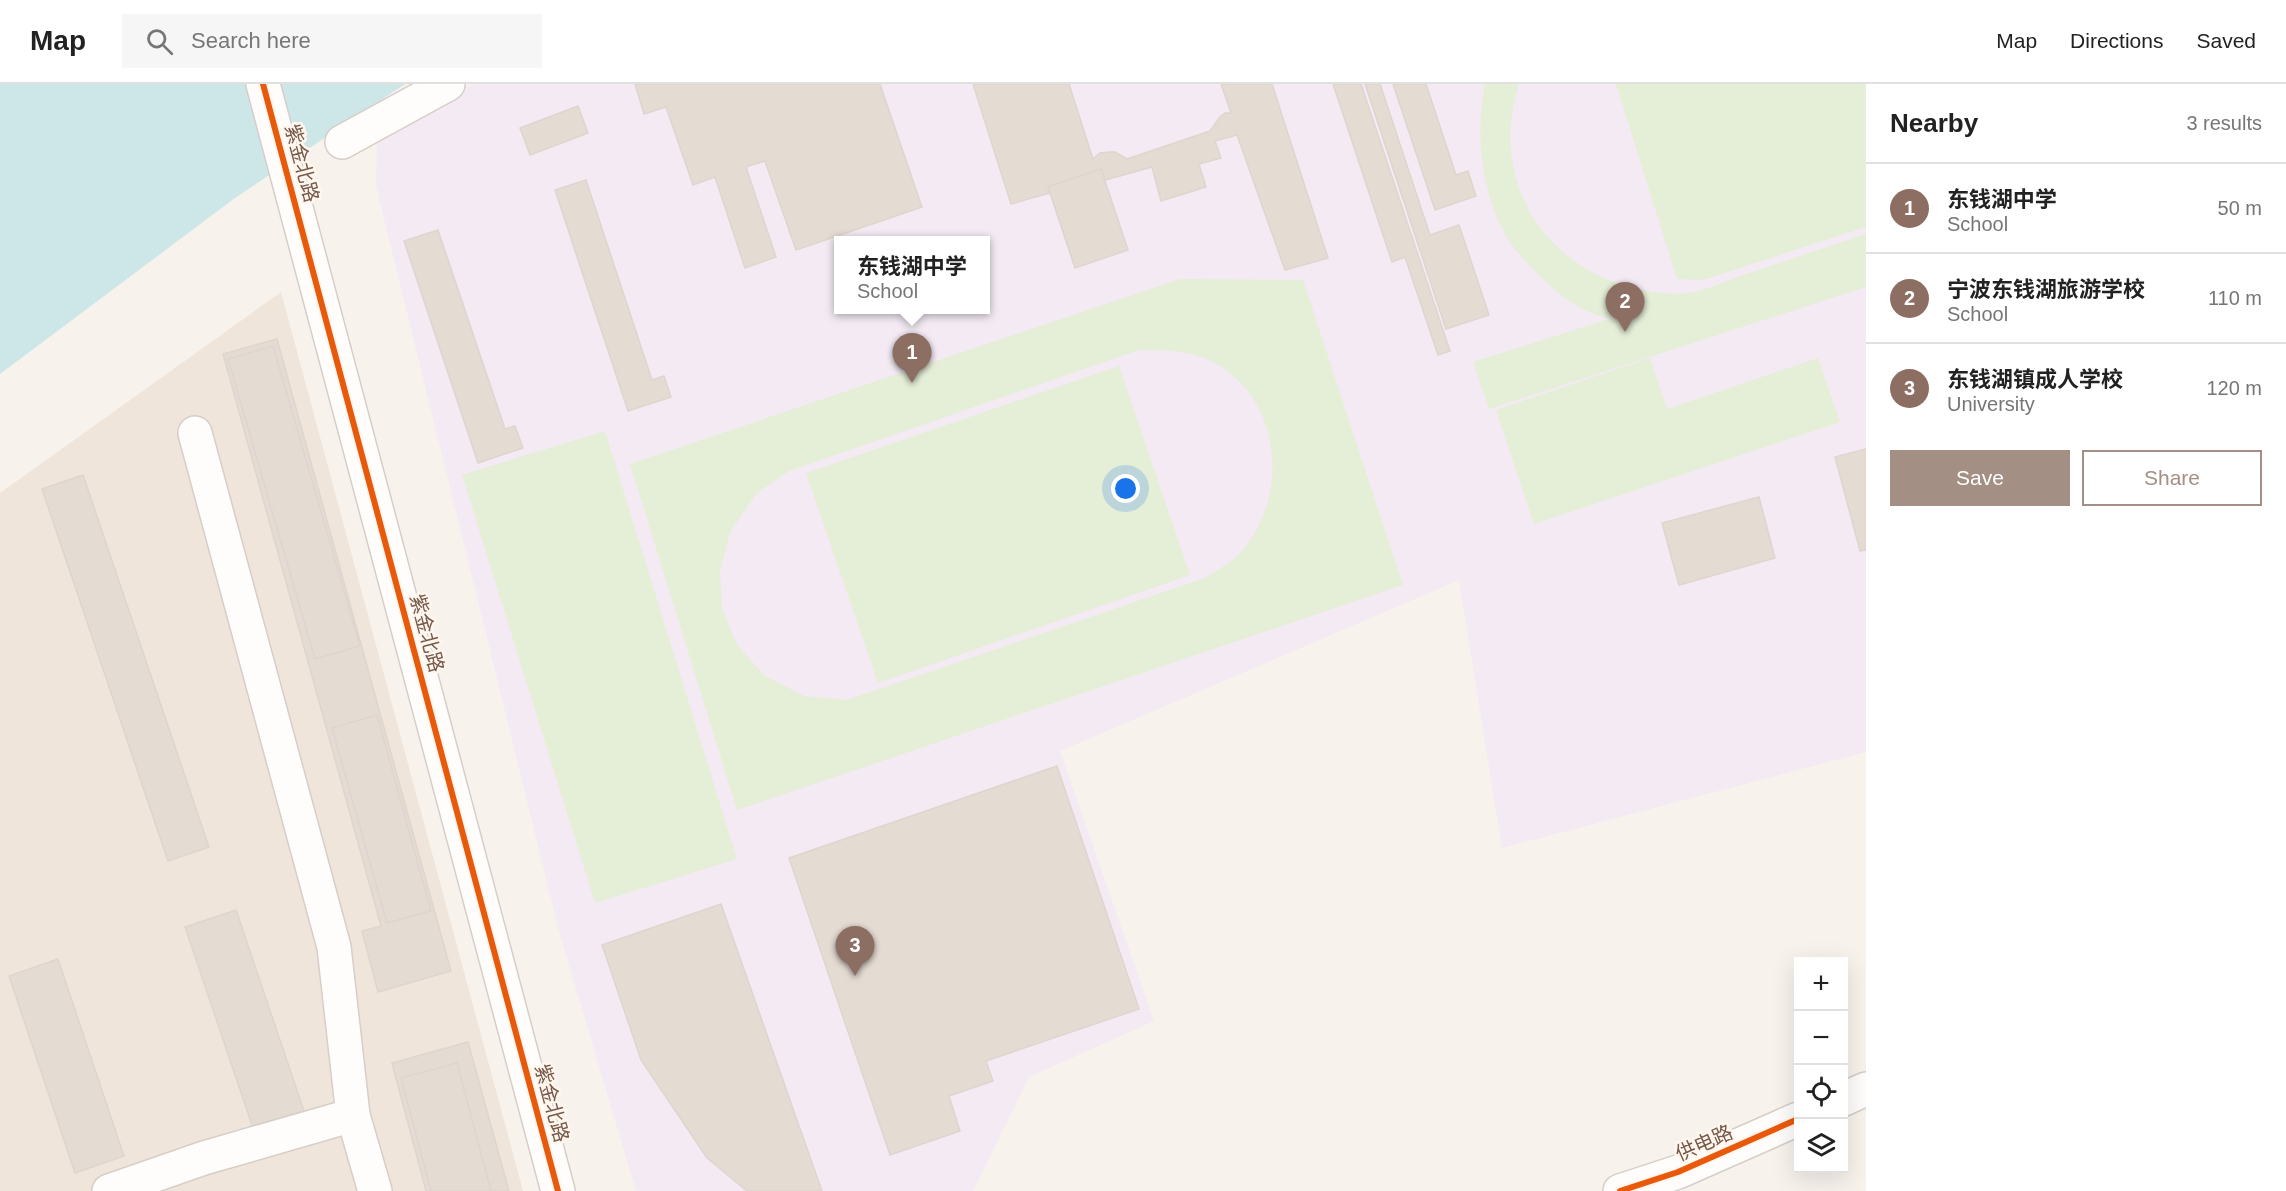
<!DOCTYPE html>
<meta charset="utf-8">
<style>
body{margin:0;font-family:Arial,"Noto Sans SC",sans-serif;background:#f6f6f6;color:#222}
.controls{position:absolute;right:18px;bottom:18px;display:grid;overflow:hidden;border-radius:0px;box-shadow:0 6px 24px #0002}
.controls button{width:54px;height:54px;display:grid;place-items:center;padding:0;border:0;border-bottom:2px solid #e0e0e0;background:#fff;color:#222;font:30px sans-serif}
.you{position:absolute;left:1126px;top:405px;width:21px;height:21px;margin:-15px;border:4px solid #fff;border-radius:50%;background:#1a73e8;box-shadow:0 0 0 9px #1a73e833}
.badge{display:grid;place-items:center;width:39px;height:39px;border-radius:50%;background:#a38f83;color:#fff;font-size:20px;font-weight:700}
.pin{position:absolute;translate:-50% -50px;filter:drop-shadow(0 2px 3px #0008)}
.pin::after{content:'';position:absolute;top:32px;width:21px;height:18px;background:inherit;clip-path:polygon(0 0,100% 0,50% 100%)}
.popup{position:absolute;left:834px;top:152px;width:156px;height:78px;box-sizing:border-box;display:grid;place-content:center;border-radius:0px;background:#fff;filter:drop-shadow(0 2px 4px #0005);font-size:20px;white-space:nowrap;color:#767676}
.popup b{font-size:22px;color:#222}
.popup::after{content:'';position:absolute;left:50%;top:100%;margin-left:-12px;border:12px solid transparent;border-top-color:#fff}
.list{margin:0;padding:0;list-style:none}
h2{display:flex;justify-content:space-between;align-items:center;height:78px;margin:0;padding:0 24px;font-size:26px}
h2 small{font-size:20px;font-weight:400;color:#767676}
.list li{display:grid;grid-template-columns:39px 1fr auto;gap:18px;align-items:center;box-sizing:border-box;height:90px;padding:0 24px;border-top:2px solid #e0e0e0}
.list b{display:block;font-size:22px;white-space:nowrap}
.list p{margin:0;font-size:20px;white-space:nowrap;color:#767676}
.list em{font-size:20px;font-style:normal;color:#767676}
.actions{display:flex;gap:12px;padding:18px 24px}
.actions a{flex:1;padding:14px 0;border:2px solid #a38f83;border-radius:0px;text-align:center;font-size:21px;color:#a38f83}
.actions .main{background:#a38f83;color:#fff}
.icon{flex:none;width:33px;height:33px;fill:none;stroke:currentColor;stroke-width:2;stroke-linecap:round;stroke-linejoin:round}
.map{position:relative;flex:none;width:1866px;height:1107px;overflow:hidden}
header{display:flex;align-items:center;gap:36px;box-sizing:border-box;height:84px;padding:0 30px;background:#fff;border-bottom:2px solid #e0e0e0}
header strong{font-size:28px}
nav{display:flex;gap:33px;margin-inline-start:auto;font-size:21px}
.search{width:420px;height:54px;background:#f6f6f6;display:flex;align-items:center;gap:15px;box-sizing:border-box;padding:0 21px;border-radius:0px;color:#767676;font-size:22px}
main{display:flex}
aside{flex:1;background:#fff}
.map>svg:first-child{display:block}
.residential{fill:#f0e5da}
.education{fill:#f3eaf3;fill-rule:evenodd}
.green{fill:#e5eed7;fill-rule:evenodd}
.water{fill:#cde7e8}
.building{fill:#e4dbd3;stroke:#e0d5ce;stroke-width:1.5}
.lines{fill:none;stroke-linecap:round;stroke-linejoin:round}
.minor-casing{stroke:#d6cec8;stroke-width:36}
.minor{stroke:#fefdfc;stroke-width:33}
.cycleway-casing{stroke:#fff7ee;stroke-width:10}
.cycleway{stroke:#e8590c;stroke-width:6}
.labels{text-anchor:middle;stroke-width:5;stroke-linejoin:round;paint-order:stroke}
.street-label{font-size:20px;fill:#76594b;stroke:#fff7ee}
</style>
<header>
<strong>Map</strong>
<div class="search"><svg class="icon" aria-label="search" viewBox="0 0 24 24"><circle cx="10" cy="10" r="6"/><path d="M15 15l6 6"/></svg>Search here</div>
<nav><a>Map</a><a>Directions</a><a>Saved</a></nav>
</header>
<main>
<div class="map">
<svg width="1866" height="1107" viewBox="0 0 1866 1107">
<rect width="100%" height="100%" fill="#f7f2ec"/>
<path class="residential" d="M 281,208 L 523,1107 L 0,1107 L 0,409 Z"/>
<path class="education" d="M 474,0 L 1866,0 L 1866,668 L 1502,764 L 1459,496 L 1060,667 L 1154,937 L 1029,993 L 973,1107 L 636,1107 L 559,847 L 376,102 L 377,57 ZM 838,156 L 986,156 L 986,226 L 838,226 Z"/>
<g class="green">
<path d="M 1485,0 L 1519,0 C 1489,92 1540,181 1634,204 C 1651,208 1670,211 1688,209 C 1705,207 1724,198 1740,192 C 1782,178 1824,164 1866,150 L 1866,203 L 1489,325 L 1473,278 L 1609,235 C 1604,233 1597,232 1592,229 C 1571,221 1552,205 1536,188 C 1529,181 1521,173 1514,164 C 1482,119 1474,53 1485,0 Z"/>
<path d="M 1616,0 L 1866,0 L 1866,143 L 1703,196 L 1677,195 Z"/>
<path d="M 1180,195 L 1303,196 L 1403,501 L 737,726 L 630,380 ZM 1139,266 C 1163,266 1189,266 1211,277 C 1281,312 1291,410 1242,467 C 1233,478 1217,486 1205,494 L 847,616 L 804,612 L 765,592 L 737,561 L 722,524 L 720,488 L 730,448 L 757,409 L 789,387 Z"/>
<path d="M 1650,274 L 1667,325 L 1818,274 L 1840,338 L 1534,440 L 1496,326 Z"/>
<path d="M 1119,282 L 1190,491 L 878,599 L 806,389 Z"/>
<path d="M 605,347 L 737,775 L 595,819 L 462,391 Z"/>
</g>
<path class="water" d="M 0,0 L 405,0 L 235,114 L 0,290 Z"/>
<g class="building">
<path d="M 635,0 L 880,0 L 922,123 L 796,166 L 765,77 L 746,83 L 776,173 L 745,184 L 715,93 L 693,101 L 666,23 L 644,30 Z"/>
<path d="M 973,0 L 1069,0 L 1093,75 L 1100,69 L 1109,68 L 1115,68 L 1127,75 L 1210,47 L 1220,33 L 1225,29 L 1231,29 L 1221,0 L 1272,0 L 1328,174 L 1285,186 L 1237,51 L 1215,57 L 1221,74 L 1199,80 L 1206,103 L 1161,117 L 1152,83 L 1105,96 L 1101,85 L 1048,103 L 1050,109 L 1011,120 Z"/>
<path d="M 1333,0 L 1361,0 L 1450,267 L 1438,271 L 1405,173 L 1392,178 Z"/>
<path d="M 1365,0 L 1380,0 L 1430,151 L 1459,141 L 1489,231 L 1446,245 Z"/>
<path d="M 1393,0 L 1426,0 L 1456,91 L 1468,87 L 1476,112 L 1435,126 Z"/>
<path d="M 578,22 L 588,49 L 530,71 L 520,44 Z"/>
<path d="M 1101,85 L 1128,166 L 1075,184 L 1048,103 Z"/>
<path d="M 586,96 L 652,296 L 664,292 L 671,313 L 628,327 L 555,106 Z"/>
<path d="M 438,146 L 505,345 L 515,342 L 523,364 L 478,379 L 404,157 Z"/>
<path d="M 277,255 L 451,887 L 378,908 L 362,847 L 381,842 L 223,270 Z"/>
<path d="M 273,262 L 360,562 L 315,575 L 228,275 Z"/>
<path d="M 1866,365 L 1866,466 L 1860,467 L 1835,373 Z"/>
<path d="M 83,391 L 209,763 L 168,777 L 42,405 Z"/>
<path d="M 1759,413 L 1775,474 L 1679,501 L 1662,439 Z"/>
<path d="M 377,631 L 431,827 L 387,839 L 332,644 Z"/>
<path d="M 1057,682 L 1139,925 L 986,977 L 993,997 L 949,1012 L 960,1047 L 890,1071 L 789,774 Z"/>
<path d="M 721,820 L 822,1107 L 747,1107 L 707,1074 L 641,976 L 602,861 Z"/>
<path d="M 236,826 L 304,1027 L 253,1044 L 185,843 Z"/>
<path d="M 58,875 L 124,1072 L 75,1089 L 9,892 Z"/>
<path d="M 468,958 L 509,1107 L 426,1107 L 392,979 Z"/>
<path d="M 457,979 L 491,1107 L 431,1107 L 401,994 Z"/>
</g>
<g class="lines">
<g class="minor-casing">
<g id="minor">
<path d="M 263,0 L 558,1107"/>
<path d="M 342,58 L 448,0"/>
<path d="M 195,349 L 334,863 L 353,1031 L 375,1107"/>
<path d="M 1844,1015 L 1866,1005"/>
<path d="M 109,1107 L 204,1074 L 353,1031"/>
<path d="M 1620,1107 L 1678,1088 L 1798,1035"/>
</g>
</g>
<use href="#minor" class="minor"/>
<g class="cycleway-casing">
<g id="cycleway">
<path d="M 263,0 L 558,1107"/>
<path d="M 1620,1107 L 1678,1088 L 1798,1035"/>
</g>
</g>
<use href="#cycleway" class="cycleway"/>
</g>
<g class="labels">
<g class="street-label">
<text transform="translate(302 79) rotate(75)" y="7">紫金北路</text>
<text transform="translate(427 549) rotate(75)" y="7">紫金北路</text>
<text transform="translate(552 1019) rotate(75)" y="7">紫金北路</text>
<text transform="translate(1704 1059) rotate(-24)" y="7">供电路</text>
</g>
</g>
</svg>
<div class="controls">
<button>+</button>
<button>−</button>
<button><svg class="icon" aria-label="locate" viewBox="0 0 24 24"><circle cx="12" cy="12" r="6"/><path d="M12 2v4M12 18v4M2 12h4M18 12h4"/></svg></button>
<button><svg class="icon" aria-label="layers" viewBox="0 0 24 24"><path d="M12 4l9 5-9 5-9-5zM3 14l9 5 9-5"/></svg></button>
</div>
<div class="you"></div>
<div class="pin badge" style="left:912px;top:299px;background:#8d6e63">1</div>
<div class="popup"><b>东钱湖中学</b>School</div>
<div class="pin badge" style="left:1625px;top:248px;background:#8d6e63">2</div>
<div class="pin badge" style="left:855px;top:892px;background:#8d6e63">3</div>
</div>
<aside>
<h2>Nearby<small>3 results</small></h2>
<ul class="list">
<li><span class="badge" style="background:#8d6e63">1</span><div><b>东钱湖中学</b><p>School</p></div><em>50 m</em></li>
<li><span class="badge" style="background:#8d6e63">2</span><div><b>宁波东钱湖旅游学校</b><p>School</p></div><em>110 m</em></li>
<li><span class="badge" style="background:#8d6e63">3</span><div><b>东钱湖镇成人学校</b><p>University</p></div><em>120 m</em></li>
</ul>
<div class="actions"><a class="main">Save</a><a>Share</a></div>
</aside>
</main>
